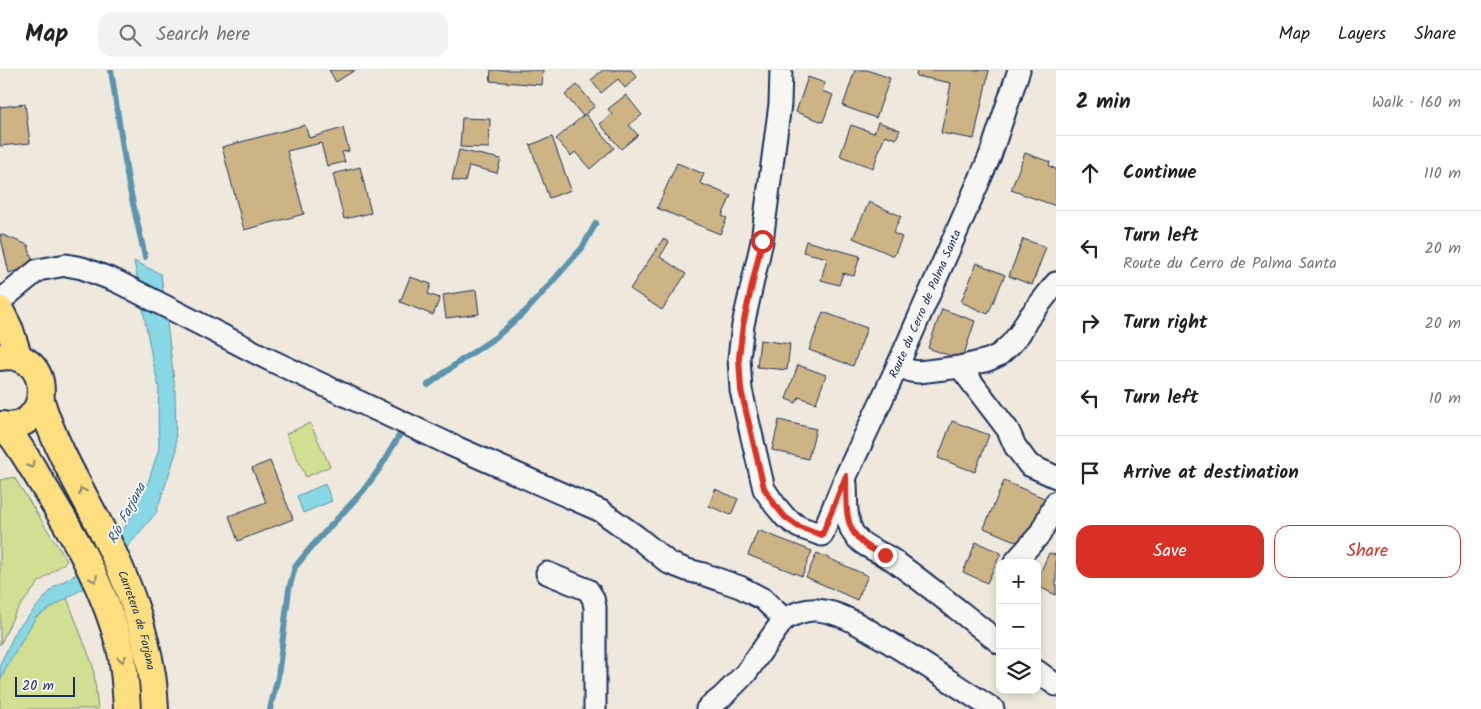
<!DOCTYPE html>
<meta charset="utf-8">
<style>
body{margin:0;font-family:Kalam,sans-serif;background:#f2f2f2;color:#222}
.controls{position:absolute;right:15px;bottom:15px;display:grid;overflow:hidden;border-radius:10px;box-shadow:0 2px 8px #0003}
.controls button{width:45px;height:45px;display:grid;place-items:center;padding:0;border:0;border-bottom:1px solid #e0e0e0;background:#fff;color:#222;font:25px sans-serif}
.scale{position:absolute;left:15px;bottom:12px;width:60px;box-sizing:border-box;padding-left:5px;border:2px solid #1b2f5e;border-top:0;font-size:14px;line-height:18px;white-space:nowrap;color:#1b2f5e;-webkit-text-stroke:4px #f6f6f2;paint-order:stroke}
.stop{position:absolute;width:15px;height:15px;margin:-11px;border:4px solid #d93025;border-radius:50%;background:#fff}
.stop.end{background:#d93025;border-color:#fff;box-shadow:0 1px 5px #0008}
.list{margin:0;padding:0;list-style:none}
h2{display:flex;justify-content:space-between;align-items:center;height:65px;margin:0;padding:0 20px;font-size:21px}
h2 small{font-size:16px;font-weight:400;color:#767676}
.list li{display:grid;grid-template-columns:32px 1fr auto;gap:15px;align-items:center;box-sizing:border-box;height:75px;padding:0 20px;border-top:1px solid #e0e0e0}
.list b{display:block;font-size:19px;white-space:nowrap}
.list p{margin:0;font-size:16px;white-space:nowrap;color:#767676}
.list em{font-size:16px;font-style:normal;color:#767676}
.actions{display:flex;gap:10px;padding:15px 20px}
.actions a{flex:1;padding:11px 0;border:1px solid #d93025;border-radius:15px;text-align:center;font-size:18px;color:#d93025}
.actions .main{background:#d93025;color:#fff}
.icon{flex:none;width:28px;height:28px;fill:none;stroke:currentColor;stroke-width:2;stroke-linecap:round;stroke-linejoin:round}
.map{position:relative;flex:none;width:1056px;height:639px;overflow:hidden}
header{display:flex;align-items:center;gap:30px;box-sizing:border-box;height:70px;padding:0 25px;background:#fff;border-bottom:1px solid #e0e0e0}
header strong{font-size:24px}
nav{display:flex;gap:28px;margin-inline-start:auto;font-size:18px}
.search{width:350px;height:45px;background:#f2f2f2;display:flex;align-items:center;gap:12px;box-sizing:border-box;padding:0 18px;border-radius:15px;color:#767676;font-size:19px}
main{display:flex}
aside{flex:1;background:#fff}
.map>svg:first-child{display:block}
.green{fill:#d2df92;stroke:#768778}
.water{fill:#88d7e4;stroke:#5c94ae}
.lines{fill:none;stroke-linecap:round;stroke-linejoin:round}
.stream{stroke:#5c94ae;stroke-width:6}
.building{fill:#cdb484;stroke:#1b2f5e}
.minor-casing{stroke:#1b2f5e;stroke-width:25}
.major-casing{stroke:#1b2f5e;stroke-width:30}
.minor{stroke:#f6f6f2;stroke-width:21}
.major{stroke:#fedf80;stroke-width:26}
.oneway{stroke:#8c876f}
.route{stroke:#d93025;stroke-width:6}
.labels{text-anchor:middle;stroke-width:4;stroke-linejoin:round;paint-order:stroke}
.street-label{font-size:12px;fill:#1b2f5e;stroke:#f6f6f2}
.water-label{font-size:14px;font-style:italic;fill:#365980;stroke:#f6f6f2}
</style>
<header>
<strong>Map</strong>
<div class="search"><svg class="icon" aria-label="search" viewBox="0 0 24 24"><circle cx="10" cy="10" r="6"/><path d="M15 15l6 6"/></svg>Search here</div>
<nav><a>Map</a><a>Layers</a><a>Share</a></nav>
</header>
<main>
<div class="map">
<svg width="1056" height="639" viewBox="0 0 1056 639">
<rect width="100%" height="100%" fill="#eee9dc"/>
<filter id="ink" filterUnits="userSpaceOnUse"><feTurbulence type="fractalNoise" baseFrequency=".02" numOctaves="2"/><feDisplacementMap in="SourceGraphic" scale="10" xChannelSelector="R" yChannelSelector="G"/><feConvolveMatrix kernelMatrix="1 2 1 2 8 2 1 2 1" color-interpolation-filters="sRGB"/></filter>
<g filter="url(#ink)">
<g class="green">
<path d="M 310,353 L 330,396 L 306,407 L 286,364 Z"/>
<path d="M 14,407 L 67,491 L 39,512 L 15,543 L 0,575 L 0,410 Z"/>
<path d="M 65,523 L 93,596 L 98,639 L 0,639 L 0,611 L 16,576 L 36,547 Z"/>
</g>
<g class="water">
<path d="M 134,191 L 161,204 L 175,319 L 176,383 L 156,443 L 102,507 L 36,547 L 6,598 L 0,612 L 0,594 L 17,559 L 54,517 L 95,493 L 118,468 L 134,442 L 149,410 L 159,378 L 158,345 L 159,318 L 151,283 Z"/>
<path d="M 325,414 L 332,431 L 303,443 L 297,426 Z"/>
</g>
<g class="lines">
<g class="stream">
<path d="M 111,0 L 128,111 L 145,187"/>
<path d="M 428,315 L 463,289 L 496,267 L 528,239 L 582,178 L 596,153"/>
<path d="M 270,639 L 278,607 L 289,519 L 295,497 L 313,475 L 363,421 L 380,398 L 400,364"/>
</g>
</g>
<g class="building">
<path d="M 329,0 L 355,0 L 336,12 Z"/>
<path d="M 491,0 L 543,0 L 542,15 L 490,11 Z"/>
<path d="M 603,0 L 631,0 L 637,7 L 625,18 L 618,9 L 601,23 L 591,10 Z"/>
<path d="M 855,0 L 867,0 L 890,8 L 876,48 L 843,36 Z"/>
<path d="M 917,0 L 989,0 L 974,69 L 941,63 L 951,13 L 916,6 Z"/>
<path d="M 808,7 L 825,13 L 822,21 L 833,25 L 823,52 L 796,42 Z"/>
<path d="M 577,15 L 595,36 L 583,46 L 565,25 Z"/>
<path d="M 626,25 L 642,45 L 629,55 L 638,65 L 621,79 L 600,54 L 612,44 L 608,39 Z"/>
<path d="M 25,34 L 30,73 L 0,76 L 0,37 Z"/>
<path d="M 585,44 L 614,78 L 590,99 L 575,82 L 571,86 L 556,69 Z"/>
<path d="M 462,48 L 490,49 L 489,78 L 460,77 Z"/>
<path d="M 878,52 L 900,60 L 896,69 L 885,65 L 873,98 L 840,86 L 851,55 L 874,63 Z"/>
<path d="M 305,55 L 309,68 L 343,58 L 349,81 L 342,82 L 345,92 L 327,96 L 321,73 L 287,81 L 304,144 L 244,160 L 222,77 Z"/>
<path d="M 552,67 L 571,120 L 549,128 L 530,75 Z"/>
<path d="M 459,80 L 501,89 L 497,103 L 469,96 L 465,112 L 452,110 Z"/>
<path d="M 1025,83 L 1050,92 L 1049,96 L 1056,99 L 1056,136 L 1011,120 Z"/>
<path d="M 677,93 L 704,104 L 700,113 L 731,126 L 722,146 L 727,148 L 720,164 L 657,138 Z"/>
<path d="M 360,97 L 371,143 L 344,149 L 333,104 Z"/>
<path d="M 869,132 L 901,146 L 893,163 L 902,167 L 894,186 L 853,168 Z"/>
<path d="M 0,164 L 28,175 L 34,196 L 9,203 Z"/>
<path d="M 663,169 L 669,172 L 660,187 L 686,204 L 662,240 L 630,219 Z"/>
<path d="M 1023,169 L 1046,177 L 1032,215 L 1009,206 Z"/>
<path d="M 806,171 L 860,186 L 854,206 L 843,203 L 839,215 L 821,210 L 827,188 L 803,182 Z"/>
<path d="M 977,193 L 1005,205 L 988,244 L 961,232 Z"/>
<path d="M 410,207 L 431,214 L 428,224 L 440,228 L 433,245 L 400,232 Z"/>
<path d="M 476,220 L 479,244 L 446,248 L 443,225 Z"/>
<path d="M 942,239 L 975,251 L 962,290 L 928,278 Z"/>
<path d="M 823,242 L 867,258 L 853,296 L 809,280 Z"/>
<path d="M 760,270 L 790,274 L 787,300 L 757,297 Z"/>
<path d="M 798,295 L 826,305 L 816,333 L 799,327 L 796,333 L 786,329 Z"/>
<path d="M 779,350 L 816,359 L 808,389 L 772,380 Z"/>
<path d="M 952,351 L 989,365 L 975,402 L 938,388 Z"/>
<path d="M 270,391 L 293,449 L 238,471 L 229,446 L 266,432 L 252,398 Z"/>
<path d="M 1004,411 L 1049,430 L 1029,477 L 984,458 Z"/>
<path d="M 715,419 L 738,429 L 731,445 L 709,436 Z"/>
<path d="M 758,460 L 812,481 L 802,506 L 748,485 Z"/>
<path d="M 976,472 L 1001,483 L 987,513 L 963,502 Z"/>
<path d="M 817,483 L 868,506 L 857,530 L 806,507 Z"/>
<path d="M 1049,483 L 1056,485 L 1056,525 L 1037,516 L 1037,510 Z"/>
</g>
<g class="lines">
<g class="minor-casing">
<g id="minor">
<path id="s1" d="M 781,0 L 780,34 L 762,171 L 743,255 L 739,288 L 741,320 L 764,419 L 775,435 L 785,447 L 799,457 L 822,465 L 846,406 L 898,295 L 990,86 L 1019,0"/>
<path d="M 0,231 L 38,200 L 66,195 L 82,198 L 116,211 L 268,289 L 383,343 L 451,375 L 601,441 L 637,467 L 669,493 L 687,500 L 703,504 L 740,517 L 763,529 L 784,549"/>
<path d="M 898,295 L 911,301 L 919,302 L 960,297 L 988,290 L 999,285 L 1011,274 L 1020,263 L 1027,250 L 1056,213"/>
<path d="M 960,297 L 1008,360 L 1015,376 L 1029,395 L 1056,407"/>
<path d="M 846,414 C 847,429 845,449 853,463 C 862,478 883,482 897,493 C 932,518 965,546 1000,573"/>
<path d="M 1015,492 L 1040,464 L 1056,432"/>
<path d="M 547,503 L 588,520 L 593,528 L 595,537 L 595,639"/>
<path d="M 784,549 C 794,544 805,539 817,540 C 840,542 860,555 880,567 C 918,589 955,615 993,639"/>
<path d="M 1037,601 L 1056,615"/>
<path d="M 707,639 L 722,627 L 746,603 L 784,549"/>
</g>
</g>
<g class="major-casing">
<g id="major">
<path d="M 0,240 L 10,260 L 19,288"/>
<path d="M 0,287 C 56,278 53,365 0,355"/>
<path id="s2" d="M 41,331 C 55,377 81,419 103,462 C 126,507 144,554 152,605 C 154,616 154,628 155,639"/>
<path d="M 2,355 L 14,369 L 24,384 C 62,446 104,510 121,582 C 125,601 126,620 127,639"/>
</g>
</g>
<use href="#minor" class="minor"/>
<use href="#major" class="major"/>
</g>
<defs><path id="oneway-chevron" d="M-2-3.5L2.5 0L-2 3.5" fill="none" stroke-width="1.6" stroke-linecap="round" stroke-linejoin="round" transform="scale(1.25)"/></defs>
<g class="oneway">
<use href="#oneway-chevron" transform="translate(31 395) rotate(58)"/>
<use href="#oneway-chevron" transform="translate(82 421) rotate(-117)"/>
<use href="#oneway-chevron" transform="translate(94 509) rotate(66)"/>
<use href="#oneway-chevron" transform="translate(122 589) rotate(80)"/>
</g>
</g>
<g class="lines" filter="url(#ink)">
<path class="route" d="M 762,171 L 743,255 L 739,288 L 741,320 L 764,418 L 775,435 L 785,447 L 799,457 L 822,465 L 846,406 C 847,426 843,453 858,468 C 864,476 876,481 885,485"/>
</g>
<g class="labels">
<g class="street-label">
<text dy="4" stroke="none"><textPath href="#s1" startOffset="755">Route du Cerro de Palma Santa</textPath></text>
<text dy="4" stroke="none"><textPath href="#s2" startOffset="240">Carretera de Farjana</textPath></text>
</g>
<g class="water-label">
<text transform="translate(126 443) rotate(-62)" y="5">Río Farjana</text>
</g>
</g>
</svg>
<div class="controls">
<button>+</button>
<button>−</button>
<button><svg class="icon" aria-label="layers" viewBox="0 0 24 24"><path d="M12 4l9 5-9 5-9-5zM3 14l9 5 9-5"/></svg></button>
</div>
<div class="scale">20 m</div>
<div class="stop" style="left:762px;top:171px"></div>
<div class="stop end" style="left:885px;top:485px"></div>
</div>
<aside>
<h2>2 min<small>Walk · 160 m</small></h2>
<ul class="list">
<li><svg class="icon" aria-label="ahead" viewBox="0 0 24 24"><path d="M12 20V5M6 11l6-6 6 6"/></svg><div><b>Continue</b></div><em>110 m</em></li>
<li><svg class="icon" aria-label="left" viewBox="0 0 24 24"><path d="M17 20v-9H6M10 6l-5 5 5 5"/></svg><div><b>Turn left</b><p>Route du Cerro de Palma Santa</p></div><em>20 m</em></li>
<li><svg class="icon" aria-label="right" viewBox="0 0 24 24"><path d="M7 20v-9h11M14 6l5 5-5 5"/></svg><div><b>Turn right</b></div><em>20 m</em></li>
<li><svg class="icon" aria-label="left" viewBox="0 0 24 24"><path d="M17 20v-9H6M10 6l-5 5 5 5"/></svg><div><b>Turn left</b></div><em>10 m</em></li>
<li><svg class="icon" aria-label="arrive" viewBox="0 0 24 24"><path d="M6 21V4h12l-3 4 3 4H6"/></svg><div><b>Arrive at destination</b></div></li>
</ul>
<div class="actions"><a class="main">Save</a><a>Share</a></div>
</aside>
</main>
